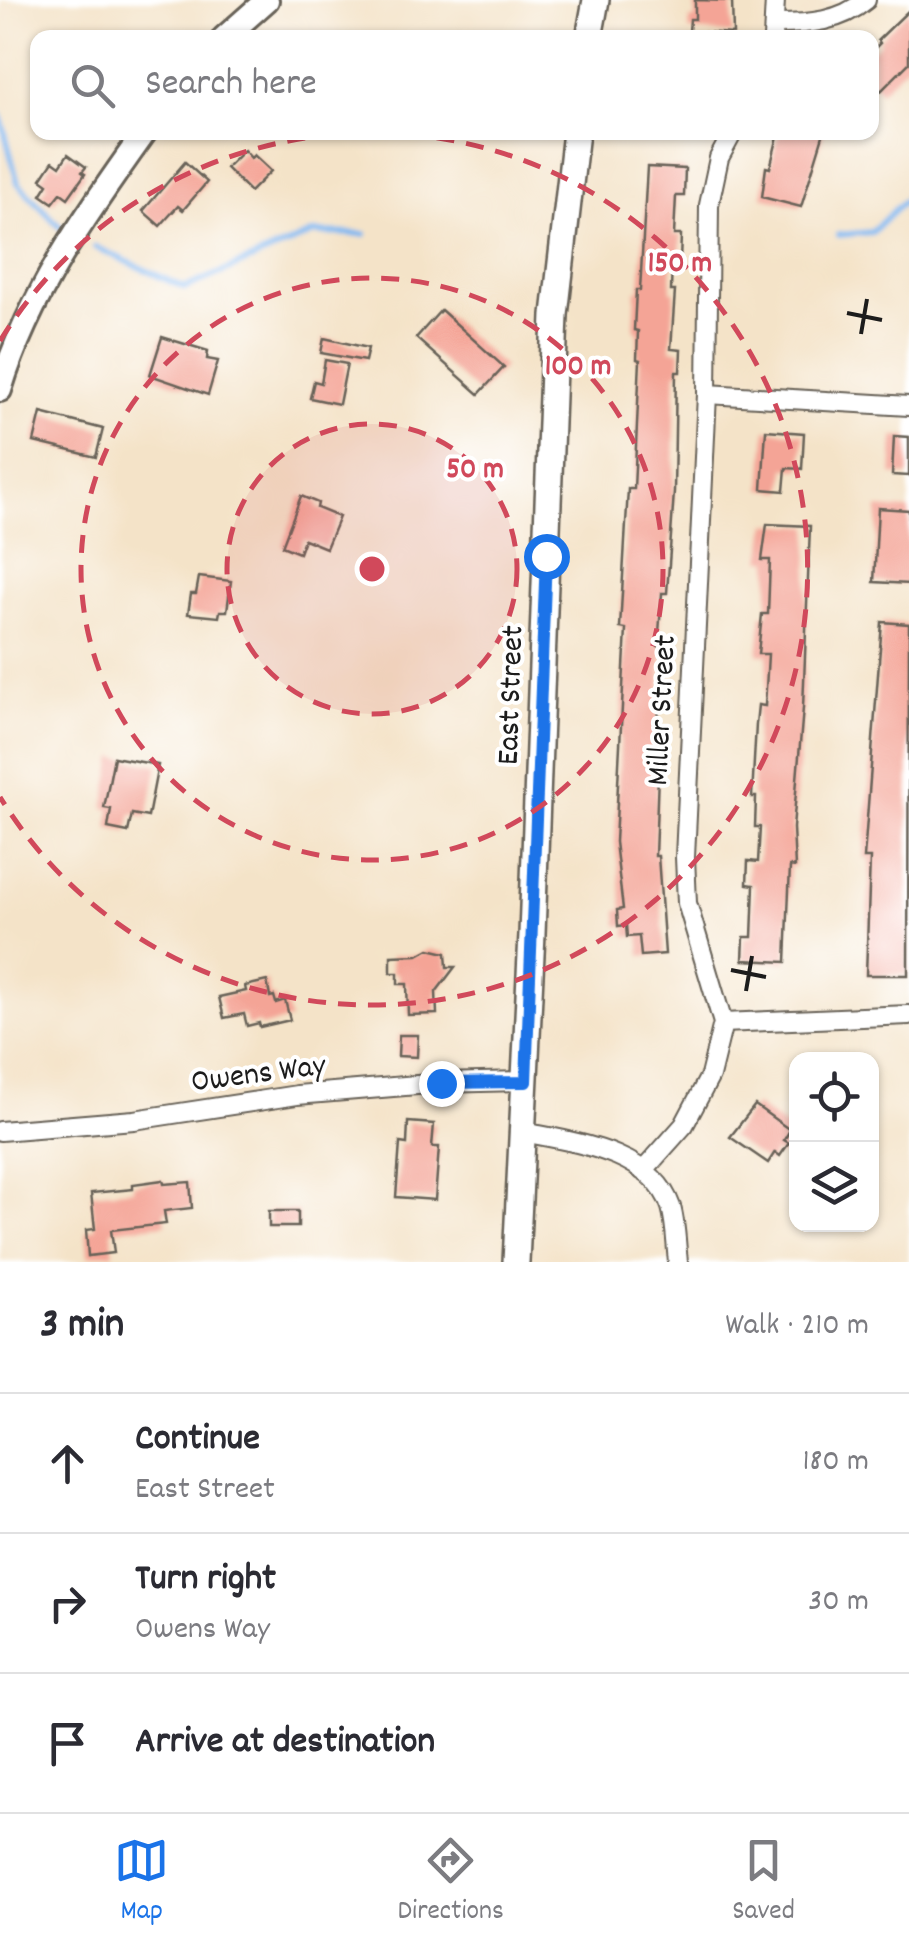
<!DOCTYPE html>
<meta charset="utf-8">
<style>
body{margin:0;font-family:Dekko,sans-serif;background:#f7f7f7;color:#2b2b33}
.controls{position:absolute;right:30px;bottom:30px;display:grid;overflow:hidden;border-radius:20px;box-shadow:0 2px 8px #0004}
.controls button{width:90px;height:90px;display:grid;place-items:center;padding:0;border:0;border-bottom:2px solid #e1e1e2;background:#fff;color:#2b2b33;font:50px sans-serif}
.stop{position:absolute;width:30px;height:30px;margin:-22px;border:8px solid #1a73e8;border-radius:50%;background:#fff}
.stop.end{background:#1a73e8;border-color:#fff;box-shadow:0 2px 10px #0008}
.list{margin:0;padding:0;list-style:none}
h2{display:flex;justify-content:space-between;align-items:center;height:130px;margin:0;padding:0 40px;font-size:42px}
h2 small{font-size:32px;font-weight:400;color:#7c7c81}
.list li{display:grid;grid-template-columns:65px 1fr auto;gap:30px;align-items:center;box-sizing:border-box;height:140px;padding:0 40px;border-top:2px solid #e1e1e2}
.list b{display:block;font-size:38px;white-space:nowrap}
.list p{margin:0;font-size:32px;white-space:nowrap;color:#7c7c81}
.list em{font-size:32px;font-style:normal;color:#7c7c81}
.icon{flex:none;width:55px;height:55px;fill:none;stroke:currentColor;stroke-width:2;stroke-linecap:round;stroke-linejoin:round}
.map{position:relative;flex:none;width:909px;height:1262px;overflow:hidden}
.search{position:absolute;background:#fff;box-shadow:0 2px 8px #0004;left:30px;right:30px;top:30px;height:110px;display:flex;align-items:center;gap:25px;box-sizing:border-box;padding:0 35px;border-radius:20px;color:#7c7c81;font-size:38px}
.sheet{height:550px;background:#fff}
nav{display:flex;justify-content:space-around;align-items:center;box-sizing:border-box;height:140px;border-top:2px solid #e1e1e2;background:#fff;font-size:28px;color:#7c7c81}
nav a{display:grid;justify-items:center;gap:5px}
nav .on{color:#1a73e8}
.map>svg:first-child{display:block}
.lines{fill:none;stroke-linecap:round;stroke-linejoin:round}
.stream{stroke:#81b8f0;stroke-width:6}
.building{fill:#f4a496}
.minor-casing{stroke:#686258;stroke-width:22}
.tertiary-casing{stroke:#686258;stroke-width:28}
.secondary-casing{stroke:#686258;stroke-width:30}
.minor{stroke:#fff;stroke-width:18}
.tertiary{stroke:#fff;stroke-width:22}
.secondary{stroke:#fff;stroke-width:25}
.route{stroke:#1a73e8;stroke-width:12}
.ticks{fill:none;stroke:#1c1c1c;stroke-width:4}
.ring{fill:none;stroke:#d1495b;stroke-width:5;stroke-dasharray:18 12}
.labels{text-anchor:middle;stroke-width:8;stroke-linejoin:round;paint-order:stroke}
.street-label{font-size:32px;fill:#1c1c1c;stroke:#fff}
.centre{fill:#d1495b;stroke:#fff;stroke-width:5}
.ring-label{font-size:30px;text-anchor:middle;font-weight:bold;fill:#d1495b;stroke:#fff;stroke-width:8;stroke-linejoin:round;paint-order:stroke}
</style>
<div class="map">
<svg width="909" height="1262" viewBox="0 0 909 1262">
<rect width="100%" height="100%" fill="#fff"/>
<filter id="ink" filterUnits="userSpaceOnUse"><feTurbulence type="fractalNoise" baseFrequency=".01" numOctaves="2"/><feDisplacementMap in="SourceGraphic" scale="20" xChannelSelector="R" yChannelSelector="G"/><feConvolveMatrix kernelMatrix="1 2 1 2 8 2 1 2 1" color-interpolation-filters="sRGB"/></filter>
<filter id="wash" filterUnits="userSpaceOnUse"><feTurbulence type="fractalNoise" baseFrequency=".0048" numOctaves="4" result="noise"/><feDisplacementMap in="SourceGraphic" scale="40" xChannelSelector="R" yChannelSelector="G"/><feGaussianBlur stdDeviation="2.25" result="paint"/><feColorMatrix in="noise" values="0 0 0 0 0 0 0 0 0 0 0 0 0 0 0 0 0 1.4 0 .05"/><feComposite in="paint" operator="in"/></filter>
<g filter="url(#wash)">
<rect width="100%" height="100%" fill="#f4e3c8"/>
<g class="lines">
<g class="stream">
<path d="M 0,114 L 18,183 L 60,227"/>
<path d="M 838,235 L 872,232 L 909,196"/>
<path d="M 95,247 L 185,288 L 314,233 L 365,234"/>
</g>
</g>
<g id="blocks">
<g class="building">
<path d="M 695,0 L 732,1 L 733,34 L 689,31 L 690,19 L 695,19 Z"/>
<path d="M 909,10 L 909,63 L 881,91 L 872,81 L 872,51 L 880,43 L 878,40 Z"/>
<path d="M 779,132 L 824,132 L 801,207 L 762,197 L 766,167 L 770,168 Z"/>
<path d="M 244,150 L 251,158 L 254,155 L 271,171 L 250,192 L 226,168 Z"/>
<path d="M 68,154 L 86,167 L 82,172 L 85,174 L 68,198 L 61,193 L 53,203 L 41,195 L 48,184 L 41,179 L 53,161 L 60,166 Z"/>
<path d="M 185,162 L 207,182 L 183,210 L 178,206 L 160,226 L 143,211 Z"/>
<path d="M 647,167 L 685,169 L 684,196 L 676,196 L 674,235 L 681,235 L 680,262 L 672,261 L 671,291 L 675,291 L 671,349 L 681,350 L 680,372 L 676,372 L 674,492 L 667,593 L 662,593 L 658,646 L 663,647 L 655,774 L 658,774 L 655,856 L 658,856 L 665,954 L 641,956 L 639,936 L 627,937 L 626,925 L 618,926 L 617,910 L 623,909 L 615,842 L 626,629 L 620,628 L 628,489 L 634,489 L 640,360 L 637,359 L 638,331 L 634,330 L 636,290 L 640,290 Z"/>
<path d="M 441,310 L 504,367 L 479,394 L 416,338 Z"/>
<path d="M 162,337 L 208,351 L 207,359 L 218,361 L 208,395 L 150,375 Z"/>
<path d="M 324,338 L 368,348 L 365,361 L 321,353 Z"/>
<path d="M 325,360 L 347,364 L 339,404 L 310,398 L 314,381 L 321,383 Z"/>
<path d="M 41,413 L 103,429 L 96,457 L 34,442 Z"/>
<path d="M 766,430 L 804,433 L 802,469 L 786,468 L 784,491 L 762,489 Z"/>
<path d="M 894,436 L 909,437 L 909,476 L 892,475 Z"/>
<path d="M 301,496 L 318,503 L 317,508 L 339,517 L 326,548 L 304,539 L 299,553 L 282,546 Z"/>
<path d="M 878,508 L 909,510 L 909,584 L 874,582 Z"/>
<path d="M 767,524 L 810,526 L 803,708 L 793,828 L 795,867 L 790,866 L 786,962 L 743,960 L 744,937 L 752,937 L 754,885 L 747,884 L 748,861 L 758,862 L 760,827 L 755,827 L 756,797 L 752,797 L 756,724 L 758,705 L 765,706 L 768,654 L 758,654 L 762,614 L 768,614 L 770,560 L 762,560 Z"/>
<path d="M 199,577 L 231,581 L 227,611 L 220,611 L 219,617 L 188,614 L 191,594 L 196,594 Z"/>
<path d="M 882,622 L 909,624 L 908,975 L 866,975 L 870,858 L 864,858 Z"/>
<path d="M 114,757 L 158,765 L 148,817 L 132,814 L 128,832 L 108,828 L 111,809 L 104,808 Z"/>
<path d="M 429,949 L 446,953 L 447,967 L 455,967 L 436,992 L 437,1014 L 408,1015 L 407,984 L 398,984 L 398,973 L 391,973 L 391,956 L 418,955 Z"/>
<path d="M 267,981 L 270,997 L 274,996 L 276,1003 L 285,1000 L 290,1020 L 260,1027 L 259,1023 L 247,1026 L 244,1014 L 224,1018 L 219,997 L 246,991 L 245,986 Z"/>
<path d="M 399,1035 L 418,1035 L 417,1057 L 398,1056 Z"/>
<path d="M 755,1105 L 790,1130 L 784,1140 L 789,1143 L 780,1156 L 775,1152 L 768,1163 L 730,1137 Z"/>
<path d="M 408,1122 L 434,1124 L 432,1147 L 439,1147 L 435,1200 L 396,1197 L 400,1143 L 407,1144 Z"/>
<path d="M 163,1180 L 164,1184 L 190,1182 L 192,1208 L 164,1211 L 166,1224 L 111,1230 L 114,1253 L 88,1256 L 86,1230 L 95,1229 L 91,1193 L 133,1189 L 133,1184 Z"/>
<rect x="269" y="1211" width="29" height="16"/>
</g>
</g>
</g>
<g filter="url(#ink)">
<use href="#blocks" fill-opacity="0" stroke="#686258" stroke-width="2.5"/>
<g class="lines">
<g class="minor-casing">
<g id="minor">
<path d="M 776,24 C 809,24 840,22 866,0"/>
<path d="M 773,38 L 775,0"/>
<path d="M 707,394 L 909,406"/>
<path d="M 723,1023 L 909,1015"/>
<path d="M 0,1131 L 134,1120 L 297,1095 L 441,1083 L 526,1081"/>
<path d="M 523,1132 C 572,1142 652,1151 671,1207 C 676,1224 676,1245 678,1262"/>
<path d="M 643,1171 L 684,1125 L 710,1076 L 723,1023 L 687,903 L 685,857 L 707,394 L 709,205 L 719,158 L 733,132"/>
</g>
</g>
<g class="tertiary-casing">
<g id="tertiary">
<path d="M 224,38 L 267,0"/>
<path d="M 0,390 C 29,294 87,213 145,132"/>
</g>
</g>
<g class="secondary-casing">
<g id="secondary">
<path d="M 589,38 L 596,0"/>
<path d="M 516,1262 L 532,934 L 555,315 L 576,132"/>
</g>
</g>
<use href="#minor" class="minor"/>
<use href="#tertiary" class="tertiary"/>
<use href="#secondary" class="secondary"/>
</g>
</g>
<g class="lines" filter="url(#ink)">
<path class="route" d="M 441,1083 L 526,1082 L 546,556"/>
</g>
<path class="ticks" d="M 847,313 L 882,320M 861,334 L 867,299M 731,970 L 766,977M 746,991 L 752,956"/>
<circle cx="372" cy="569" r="145" fill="#d1495b" fill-opacity=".12"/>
<g class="ring">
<circle cx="372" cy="569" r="145"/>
<circle cx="372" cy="569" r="291"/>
<path d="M0 341A436 436 0 1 1 0 797"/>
</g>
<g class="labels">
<g class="street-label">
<text transform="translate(508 695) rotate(-88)" y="11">East Street</text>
<text transform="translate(659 710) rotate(-87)" y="11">Miller Street</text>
<text transform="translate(258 1071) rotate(-7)" y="11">Owens Way</text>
</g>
</g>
<circle cx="372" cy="569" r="15" class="centre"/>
<g class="ring-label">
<text x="680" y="271">150 m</text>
<text x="578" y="374">100 m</text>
<text x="475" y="477">50 m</text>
</g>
</svg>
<div class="controls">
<button><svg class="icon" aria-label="locate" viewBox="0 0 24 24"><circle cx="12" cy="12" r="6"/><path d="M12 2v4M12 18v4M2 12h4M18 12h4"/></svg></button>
<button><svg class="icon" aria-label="layers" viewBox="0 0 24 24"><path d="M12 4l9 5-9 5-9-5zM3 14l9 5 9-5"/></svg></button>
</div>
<div class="stop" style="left:546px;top:556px"></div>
<div class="stop end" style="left:441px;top:1083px"></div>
<div class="search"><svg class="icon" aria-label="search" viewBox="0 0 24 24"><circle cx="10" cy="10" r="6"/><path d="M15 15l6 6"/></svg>Search here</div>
</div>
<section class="sheet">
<h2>3 min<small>Walk · 210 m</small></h2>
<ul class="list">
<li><svg class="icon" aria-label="ahead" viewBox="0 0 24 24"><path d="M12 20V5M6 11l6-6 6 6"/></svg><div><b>Continue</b><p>East Street</p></div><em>180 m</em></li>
<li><svg class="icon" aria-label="right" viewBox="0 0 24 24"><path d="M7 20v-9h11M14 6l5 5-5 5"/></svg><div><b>Turn right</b><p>Owens Way</p></div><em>30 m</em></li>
<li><svg class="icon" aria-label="arrive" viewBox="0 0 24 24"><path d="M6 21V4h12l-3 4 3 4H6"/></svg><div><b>Arrive at destination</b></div></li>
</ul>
</section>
<nav>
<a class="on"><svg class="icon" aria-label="map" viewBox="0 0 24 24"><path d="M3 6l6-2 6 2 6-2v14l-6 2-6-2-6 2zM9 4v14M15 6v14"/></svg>Map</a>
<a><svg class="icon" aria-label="directions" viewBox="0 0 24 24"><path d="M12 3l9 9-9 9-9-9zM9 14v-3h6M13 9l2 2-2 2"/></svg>Directions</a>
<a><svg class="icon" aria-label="saved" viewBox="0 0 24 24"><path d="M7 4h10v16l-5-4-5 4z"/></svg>Saved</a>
</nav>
